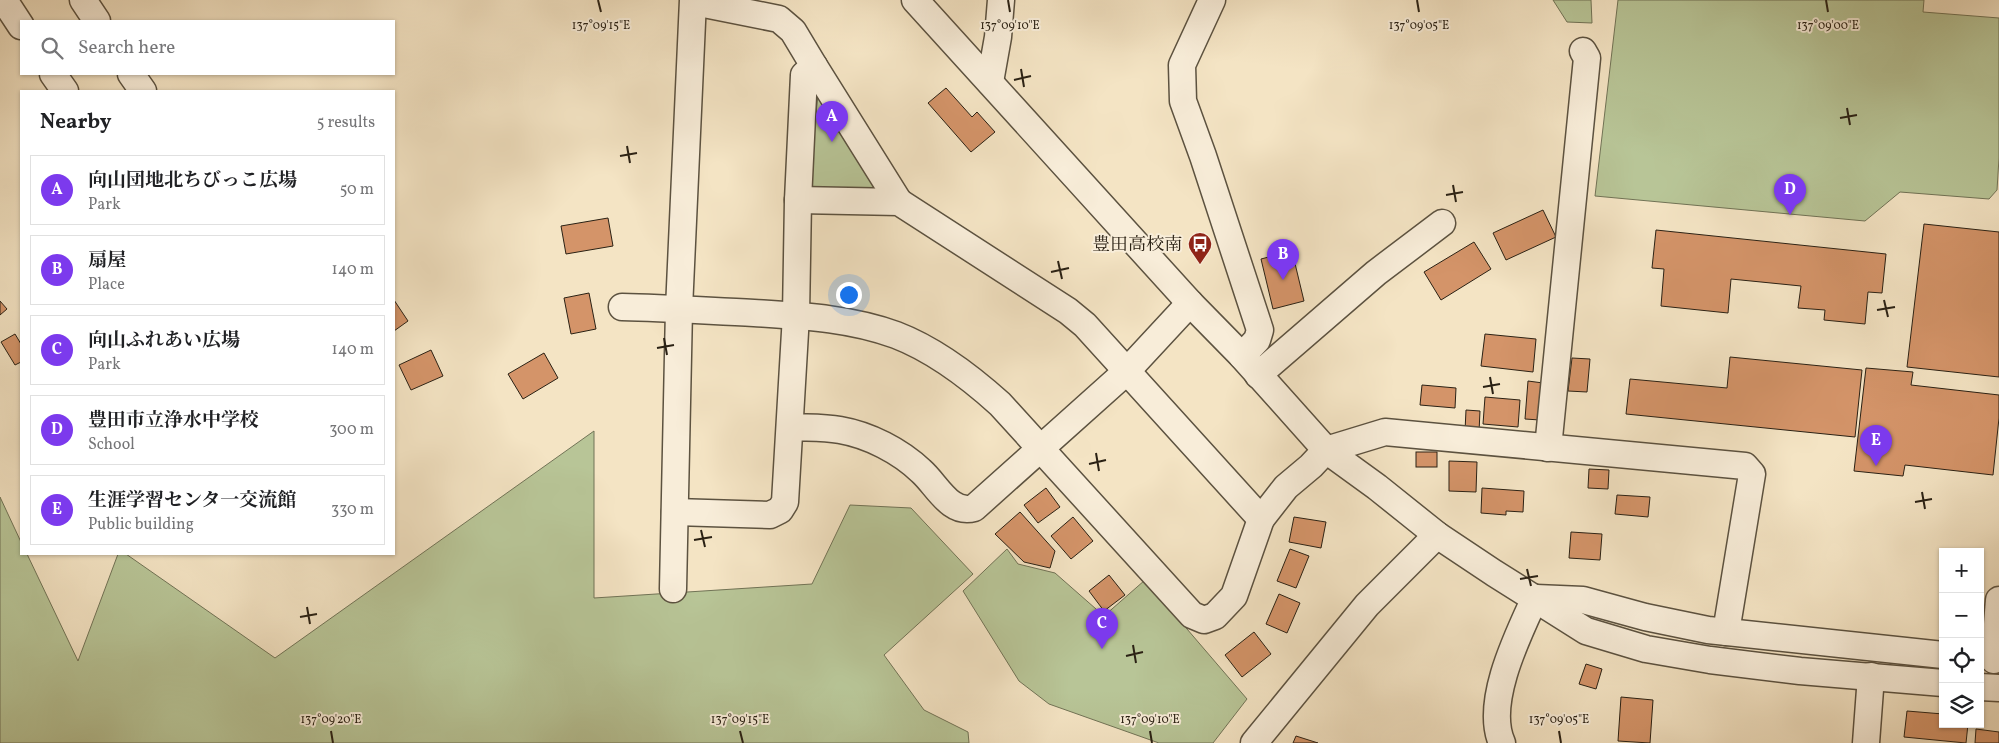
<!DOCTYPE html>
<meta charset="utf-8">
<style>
body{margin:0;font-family:Vollkorn,"Noto Serif JP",serif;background:#f2f2f2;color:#202124}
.controls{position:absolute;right:15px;bottom:15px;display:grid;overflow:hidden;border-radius:0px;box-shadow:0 1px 4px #0004}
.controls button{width:45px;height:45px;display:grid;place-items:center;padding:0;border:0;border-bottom:1px solid #e0e0e0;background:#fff;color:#202124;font:25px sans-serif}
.you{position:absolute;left:848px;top:294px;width:18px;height:18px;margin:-12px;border:4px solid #fff;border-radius:50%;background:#1a73e8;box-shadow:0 0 0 8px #1a73e833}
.badge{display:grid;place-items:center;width:32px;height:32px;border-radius:50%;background:#7c3aed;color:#fff;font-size:16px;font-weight:700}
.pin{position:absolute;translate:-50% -41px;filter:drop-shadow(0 1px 2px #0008)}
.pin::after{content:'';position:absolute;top:26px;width:18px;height:15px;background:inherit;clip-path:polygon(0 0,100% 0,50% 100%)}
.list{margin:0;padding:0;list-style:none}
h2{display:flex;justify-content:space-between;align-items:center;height:65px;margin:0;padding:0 20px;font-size:21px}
h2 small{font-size:16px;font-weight:400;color:#757577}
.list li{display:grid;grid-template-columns:32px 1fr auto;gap:15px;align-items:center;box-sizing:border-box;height:70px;margin:0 10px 10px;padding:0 10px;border:1px solid #e0e0e0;border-radius:0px}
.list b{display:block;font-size:19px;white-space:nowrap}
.list p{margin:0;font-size:16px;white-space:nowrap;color:#757577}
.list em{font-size:16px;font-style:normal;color:#757577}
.icon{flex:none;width:28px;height:28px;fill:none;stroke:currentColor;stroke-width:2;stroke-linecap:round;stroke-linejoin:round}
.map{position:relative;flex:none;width:1999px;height:743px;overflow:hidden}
.search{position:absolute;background:#fff;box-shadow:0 1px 4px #0004;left:20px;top:20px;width:375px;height:55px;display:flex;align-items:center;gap:12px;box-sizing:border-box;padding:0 18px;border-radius:0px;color:#757577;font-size:19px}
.panel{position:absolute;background:#fff;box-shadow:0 1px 4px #0004;left:20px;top:90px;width:375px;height:465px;border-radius:0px}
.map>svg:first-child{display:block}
.green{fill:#b8c597;stroke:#717356}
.building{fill:#d49469;stroke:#2a2114}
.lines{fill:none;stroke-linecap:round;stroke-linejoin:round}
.minor-casing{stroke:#5c5240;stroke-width:29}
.minor{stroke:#f8edd9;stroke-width:26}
.ticks{fill:none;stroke:#2a2114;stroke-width:2}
.labels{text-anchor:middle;stroke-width:4;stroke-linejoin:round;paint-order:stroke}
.poi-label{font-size:18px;fill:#2a2114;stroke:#f8edd9;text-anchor:end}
.ticks-label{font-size:12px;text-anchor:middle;fill:#2a2114;stroke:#f8edd9;stroke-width:4;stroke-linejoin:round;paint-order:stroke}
</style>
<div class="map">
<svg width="1999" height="743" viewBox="0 0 1999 743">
<rect width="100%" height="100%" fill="#f4e4c4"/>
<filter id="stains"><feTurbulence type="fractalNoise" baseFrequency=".004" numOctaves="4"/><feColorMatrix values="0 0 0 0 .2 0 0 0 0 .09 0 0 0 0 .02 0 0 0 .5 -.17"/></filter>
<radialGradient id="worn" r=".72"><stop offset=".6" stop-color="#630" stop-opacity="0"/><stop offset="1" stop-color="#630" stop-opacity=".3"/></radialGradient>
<g class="green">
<path d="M 1553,0 L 1591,0 L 1592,23 L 1567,22 Z"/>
<path d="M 1618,0 L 1924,0 L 1923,12 L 1999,18 L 1999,158 L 1997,190 L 1989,199 L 1900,192 L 1865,221 L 1595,196 Z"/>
<path d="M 818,95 L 883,190 L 808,189 Z"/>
<path d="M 594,431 L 594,598 L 812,584 L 850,505 L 911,508 L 973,574 L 884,655 L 924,710 L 968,732 L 969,743 L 0,743 L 0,497 L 21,542 L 21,554 L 27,554 L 78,661 L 118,554 L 126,554 L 275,658 Z"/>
<path d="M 1007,549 L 1018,564 L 1055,573 L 1104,616 L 1145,580 L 1247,699 L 1213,743 L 1159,743 L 1049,704 L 1019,681 L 963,591 Z"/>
</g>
<g class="building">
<path d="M 946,88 L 972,117 L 977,112 L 995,132 L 971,152 L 928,103 Z"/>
<path d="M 1543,210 L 1556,237 L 1506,260 L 1493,233 Z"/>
<path d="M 608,218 L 613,246 L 566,254 L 561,226 Z"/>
<path d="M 1924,224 L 1999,232 L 1999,377 L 1907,367 Z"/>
<path d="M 1656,230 L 1886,254 L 1882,293 L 1868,292 L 1865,324 L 1824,320 L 1825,310 L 1798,308 L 1801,286 L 1731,279 L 1728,313 L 1661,306 L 1664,269 L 1652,268 Z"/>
<path d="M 1474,242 L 1491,269 L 1441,300 L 1424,272 Z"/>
<path d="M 1292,251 L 1304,301 L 1273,309 L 1261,259 Z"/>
<path d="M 589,293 L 596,329 L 571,334 L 564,298 Z"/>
<path d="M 394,300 L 408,321 L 394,331 Z"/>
<path d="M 0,301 L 7,309 L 0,315 Z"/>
<path d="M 15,334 L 21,344 L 21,362 L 15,365 L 1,342 Z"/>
<path d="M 1485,334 L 1536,339 L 1533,372 L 1481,366 Z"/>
<path d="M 431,350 L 443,376 L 411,390 L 399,365 Z"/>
<path d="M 544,353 L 558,378 L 523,399 L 508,374 Z"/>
<path d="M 1730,357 L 1862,370 L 1855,437 L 1626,414 L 1630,379 L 1727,388 Z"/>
<path d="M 1572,358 L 1590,359 L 1587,392 L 1568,391 Z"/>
<path d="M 1866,368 L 1913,372 L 1911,385 L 1999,395 L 1999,418 L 1993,475 L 1905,465 L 1903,476 L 1854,471 Z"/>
<path d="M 1528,381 L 1543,383 L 1540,420 L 1525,419 Z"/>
<path d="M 1422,385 L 1456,388 L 1455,408 L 1420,405 Z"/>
<path d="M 1485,397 L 1520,400 L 1518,427 L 1483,424 Z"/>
<path d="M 1466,410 L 1480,411 L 1479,432 L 1465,431 Z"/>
<rect x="1416" y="452" width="21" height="15"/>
<path d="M 1449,461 L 1477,462 L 1476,492 L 1449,491 Z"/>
<path d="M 1589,469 L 1609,470 L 1608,489 L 1588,488 Z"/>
<path d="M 1046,488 L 1060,507 L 1038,523 L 1024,505 Z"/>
<path d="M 1482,488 L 1524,491 L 1523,512 L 1506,511 L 1506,515 L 1481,513 Z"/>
<path d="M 1617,495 L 1650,497 L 1648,517 L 1615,514 Z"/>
<path d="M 1020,512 L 1055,551 L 1050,568 L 1024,562 L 995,534 Z"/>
<path d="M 1073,517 L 1093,541 L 1071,559 L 1051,536 Z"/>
<path d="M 1294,517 L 1326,522 L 1321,548 L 1289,542 Z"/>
<path d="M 1571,532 L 1602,534 L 1600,560 L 1569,558 Z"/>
<path d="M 1290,549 L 1309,556 L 1296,588 L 1277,581 Z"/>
<path d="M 1109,575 L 1125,595 L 1104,611 L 1089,591 Z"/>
<path d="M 1279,594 L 1300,603 L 1287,633 L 1266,624 Z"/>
<path d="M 1254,632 L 1271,654 L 1242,677 L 1225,655 Z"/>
<path d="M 1586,664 L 1602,669 L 1596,689 L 1579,684 Z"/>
<path d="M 1621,697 L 1653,700 L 1650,743 L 1618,741 Z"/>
<path d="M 1907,711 L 1943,714 L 1943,724 L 1968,724 L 1966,743 L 1904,737 Z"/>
<path d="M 1976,729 L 1999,732 L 1999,743 L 1975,743 Z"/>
<path d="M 1296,736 L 1318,743 L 1293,743 Z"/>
</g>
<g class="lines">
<g class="minor-casing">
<g id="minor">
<path d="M 4,0 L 21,26"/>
<path d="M 83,0 L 97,21"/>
<path d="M 915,0 L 1190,303 L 1242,356 L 1326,450 L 1377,487 L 1437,535 L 1494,573 L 1586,631 L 1646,649 L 1710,660 L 1800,671 L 1943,683"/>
<path d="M 1212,0 L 1182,65 L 1183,101 L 1203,156 L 1260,330 L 1257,340 L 1242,356"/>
<path d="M 814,66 L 899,202"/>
<path d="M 53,74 L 65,91"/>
<path d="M 131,74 L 143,91"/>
<path d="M 990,82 L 998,37 L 1001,0"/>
<path d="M 798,200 L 899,202 L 1068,311 L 1085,325 L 1261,519"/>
<path d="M 622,307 C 666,308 710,311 754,313 C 802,316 850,318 896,335 C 935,350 969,376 1000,404 L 1192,615 L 1204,620 L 1215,616 L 1234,596 L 1261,519 L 1286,487 L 1311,466 L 1326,450 L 1385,432 L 1745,466 L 1752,474 L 1726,632"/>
<path d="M 1258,375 L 1376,273 L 1442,223"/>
<path d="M 790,427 C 806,428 823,427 840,430 C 869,435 900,451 921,471 C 937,485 950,515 974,508 L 1126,372 L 1190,303"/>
<path d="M 1548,448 L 1587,58 L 1583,51"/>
<path d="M 675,512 L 770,515 L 780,510 L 785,502 L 796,315 L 798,200 L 804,75 L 814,66 L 793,31 L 779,19 L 694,2"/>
<path d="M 673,589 L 679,309 L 693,0"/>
<path d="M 1536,598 L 1583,600 L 1645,617 L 1708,630 L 1943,655"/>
<path d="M 1994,660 L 1999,600"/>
<path d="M 1980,687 L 1999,688"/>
<path d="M 1254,743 L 1367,605 L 1437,535"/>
<path d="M 1502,743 C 1484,703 1518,635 1535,598"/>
<path d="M 1866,743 L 1871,676"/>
</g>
</g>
<use href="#minor" class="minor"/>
</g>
<path class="ticks" d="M 598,0 L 601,12M 1008,0 L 1010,12M 1417,0 L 1419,12M 1826,0 L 1828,12M 1021,69 L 1024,87M 1014,80 L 1031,76M 1847,108 L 1850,125M 1840,118 L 1857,115M 627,146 L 630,163M 620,156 L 637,153M 1453,185 L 1456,202M 1446,195 L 1463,192M 1058,261 L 1062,279M 1051,272 L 1069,268M 1884,300 L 1888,317M 1877,310 L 1895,307M 664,338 L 667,355M 657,348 L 674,345M 1490,377 L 1493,394M 1483,387 L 1500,384M 1096,453 L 1099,471M 1089,464 L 1106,460M 1922,492 L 1925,509M 1915,502 L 1932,499M 701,530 L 705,547M 694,540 L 712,537M 1527,569 L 1531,586M 1520,579 L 1538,576M 307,607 L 310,624M 300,617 L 317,614M 1133,645 L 1136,663M 1126,656 L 1143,652M 331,731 L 333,743M 740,731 L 743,743M 1150,731 L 1152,743M 1559,731 L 1561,743"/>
<defs>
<g id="bus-pin" transform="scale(1.25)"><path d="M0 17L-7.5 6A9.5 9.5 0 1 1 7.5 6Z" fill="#8f2418" stroke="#f8edd9"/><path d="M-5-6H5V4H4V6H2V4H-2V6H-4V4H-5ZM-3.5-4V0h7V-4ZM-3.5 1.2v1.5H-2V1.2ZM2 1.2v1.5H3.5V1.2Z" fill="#fff"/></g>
</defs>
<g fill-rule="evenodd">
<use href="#bus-pin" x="1200" y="244"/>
</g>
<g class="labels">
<g class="poi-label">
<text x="1182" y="250">豊田高校南</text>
</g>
</g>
<g class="ticks-label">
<text x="601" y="29">137°09'15"E</text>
<text x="1010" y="29">137°09'10"E</text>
<text x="1419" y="29">137°09'05"E</text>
<text x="1828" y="29">137°09'00"E</text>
<text x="331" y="723">137°09'20"E</text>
<text x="740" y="723">137°09'15"E</text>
<text x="1150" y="723">137°09'10"E</text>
<text x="1559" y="723">137°09'05"E</text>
</g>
<rect width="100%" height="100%" filter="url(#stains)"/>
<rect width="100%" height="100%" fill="url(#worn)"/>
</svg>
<div class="controls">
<button>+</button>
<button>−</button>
<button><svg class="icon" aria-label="locate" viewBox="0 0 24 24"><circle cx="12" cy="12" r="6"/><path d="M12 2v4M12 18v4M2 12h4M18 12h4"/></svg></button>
<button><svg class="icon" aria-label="layers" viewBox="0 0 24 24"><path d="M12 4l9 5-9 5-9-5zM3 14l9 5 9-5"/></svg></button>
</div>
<div class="you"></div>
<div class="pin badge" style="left:832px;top:142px">A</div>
<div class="pin badge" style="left:1283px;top:280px">B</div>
<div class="pin badge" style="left:1102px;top:649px">C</div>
<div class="pin badge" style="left:1790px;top:215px">D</div>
<div class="pin badge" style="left:1876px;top:466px">E</div>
<div class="search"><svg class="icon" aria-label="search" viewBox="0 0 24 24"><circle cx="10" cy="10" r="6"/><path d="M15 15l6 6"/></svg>Search here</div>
<section class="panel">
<h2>Nearby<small>5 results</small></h2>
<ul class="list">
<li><span class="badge">A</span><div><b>向山団地北ちびっこ広場</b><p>Park</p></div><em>50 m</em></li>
<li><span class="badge">B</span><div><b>扇屋</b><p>Place</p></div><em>140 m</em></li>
<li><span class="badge">C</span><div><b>向山ふれあい広場</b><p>Park</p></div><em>140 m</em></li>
<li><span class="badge">D</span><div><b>豊田市立浄水中学校</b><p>School</p></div><em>300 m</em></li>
<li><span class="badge">E</span><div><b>生涯学習センタ一交流館</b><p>Public building</p></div><em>330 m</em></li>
</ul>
</section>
</div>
